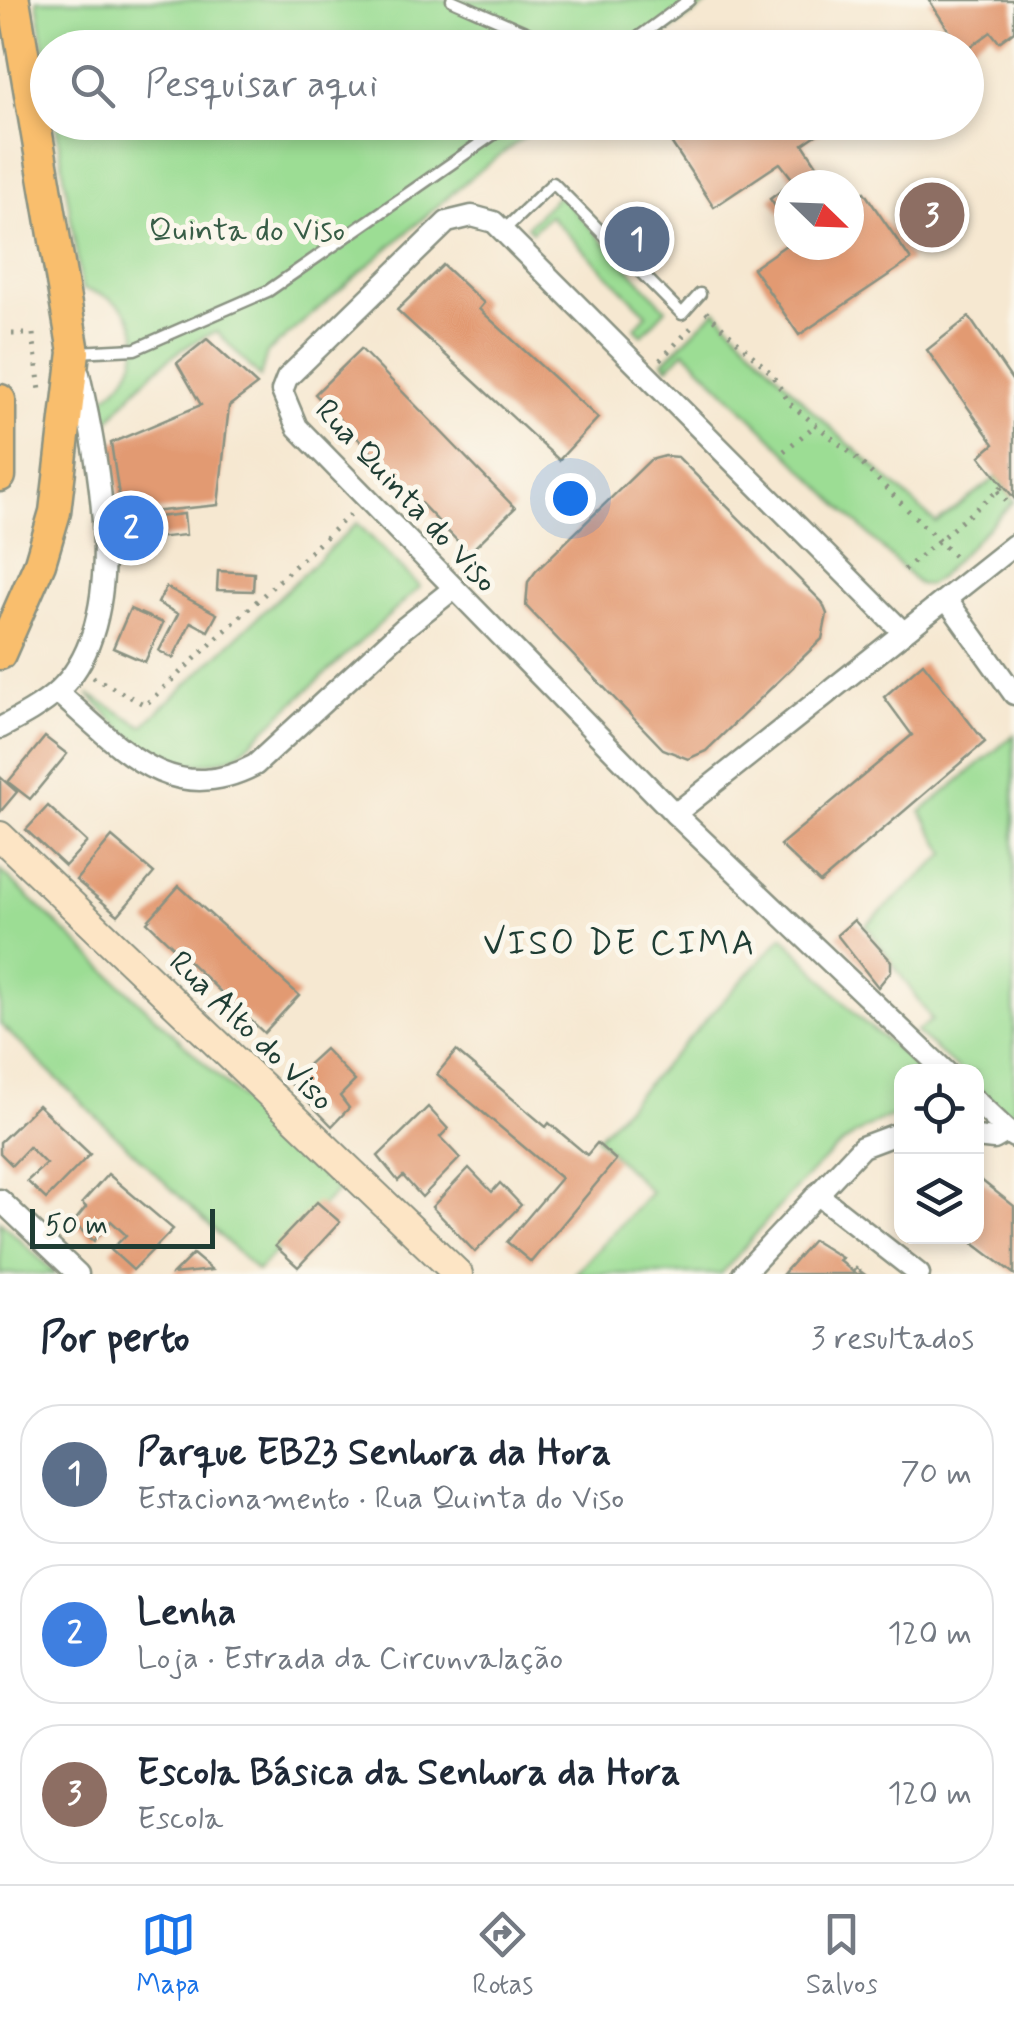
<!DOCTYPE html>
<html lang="pt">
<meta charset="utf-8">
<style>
body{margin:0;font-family:Mynerve,sans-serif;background:#f2f2f3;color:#1f2937}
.controls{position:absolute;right:30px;bottom:30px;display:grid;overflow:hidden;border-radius:20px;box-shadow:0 5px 15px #0003}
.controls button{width:90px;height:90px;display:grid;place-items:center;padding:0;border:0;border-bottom:2px solid #e0e1e3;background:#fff;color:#1f2937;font:50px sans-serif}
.compass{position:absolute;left:774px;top:170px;width:90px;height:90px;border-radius:50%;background:#fff;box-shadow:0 5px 15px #0003;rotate:113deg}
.scale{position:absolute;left:30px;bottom:25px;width:185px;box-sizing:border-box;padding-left:10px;border:5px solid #1f3d34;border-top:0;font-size:28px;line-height:35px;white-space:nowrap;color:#1f3d34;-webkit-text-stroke:8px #fbf7ec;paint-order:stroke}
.you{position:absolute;left:570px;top:498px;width:35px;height:35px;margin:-25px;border:8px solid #fff;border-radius:50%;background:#1a73e8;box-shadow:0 0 0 15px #1a73e833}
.badge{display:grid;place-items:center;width:65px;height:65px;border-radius:50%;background:#1a73e8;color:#fff;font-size:32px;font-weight:700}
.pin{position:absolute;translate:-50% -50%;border:5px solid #fff;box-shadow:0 2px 10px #0006}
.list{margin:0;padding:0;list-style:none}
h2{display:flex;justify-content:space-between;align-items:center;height:130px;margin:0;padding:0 40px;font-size:42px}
h2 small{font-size:32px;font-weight:400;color:#747a83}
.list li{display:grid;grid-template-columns:65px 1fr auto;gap:30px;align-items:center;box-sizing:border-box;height:140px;margin:0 20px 20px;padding:0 20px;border:2px solid #e0e1e3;border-radius:40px}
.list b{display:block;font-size:38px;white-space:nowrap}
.list p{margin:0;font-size:32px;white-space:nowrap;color:#747a83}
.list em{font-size:32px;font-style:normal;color:#747a83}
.icon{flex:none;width:55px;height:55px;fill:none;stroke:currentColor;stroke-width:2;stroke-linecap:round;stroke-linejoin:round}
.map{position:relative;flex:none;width:1014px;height:1274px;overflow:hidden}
.search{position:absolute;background:#fff;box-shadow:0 5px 15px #0003;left:30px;right:30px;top:30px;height:110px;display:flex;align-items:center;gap:25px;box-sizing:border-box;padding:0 35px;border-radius:55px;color:#747a83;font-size:38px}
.sheet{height:610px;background:#fff}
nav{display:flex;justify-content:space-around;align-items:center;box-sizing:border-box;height:140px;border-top:2px solid #e0e1e3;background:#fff;font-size:28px;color:#747a83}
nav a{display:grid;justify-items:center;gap:5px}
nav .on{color:#1a73e8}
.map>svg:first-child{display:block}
.green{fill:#9cdd94;stroke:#5e8d64;stroke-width:2.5}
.building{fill:#e29a72}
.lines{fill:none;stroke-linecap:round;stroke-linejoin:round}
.lane-casing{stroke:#8a9282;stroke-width:15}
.street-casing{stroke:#8a9282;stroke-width:25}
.secondary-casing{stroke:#8a9282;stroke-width:32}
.primary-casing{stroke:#8a9282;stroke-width:35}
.path{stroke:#8a9282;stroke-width:5;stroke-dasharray:2.5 8;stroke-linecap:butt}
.lane{stroke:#fff;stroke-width:10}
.street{stroke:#fff;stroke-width:20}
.secondary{stroke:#fde5c5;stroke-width:28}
.primary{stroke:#f9be6d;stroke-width:30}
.labels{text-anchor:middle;stroke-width:10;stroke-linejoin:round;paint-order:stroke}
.park-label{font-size:32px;fill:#385d47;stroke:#fbf7ec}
.street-label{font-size:32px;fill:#1f3d34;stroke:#fbf7ec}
.neighbourhood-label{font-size:35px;letter-spacing:2.5px;fill:#1f3d34;stroke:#fbf7ec}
</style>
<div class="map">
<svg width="1014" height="1274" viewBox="0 0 1014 1274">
<rect width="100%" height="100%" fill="#fbf7ec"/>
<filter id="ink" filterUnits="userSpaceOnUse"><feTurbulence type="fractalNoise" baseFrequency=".01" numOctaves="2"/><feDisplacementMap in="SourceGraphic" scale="20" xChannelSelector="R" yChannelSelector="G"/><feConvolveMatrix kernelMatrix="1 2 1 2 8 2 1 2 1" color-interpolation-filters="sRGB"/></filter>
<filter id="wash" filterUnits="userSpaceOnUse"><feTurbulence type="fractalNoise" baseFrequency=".0048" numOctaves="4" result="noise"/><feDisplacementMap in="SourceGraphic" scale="40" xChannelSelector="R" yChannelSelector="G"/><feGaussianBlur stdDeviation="2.25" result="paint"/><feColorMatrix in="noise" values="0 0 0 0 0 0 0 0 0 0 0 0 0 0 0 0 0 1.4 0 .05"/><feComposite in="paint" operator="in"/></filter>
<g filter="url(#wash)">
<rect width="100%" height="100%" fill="#f6e8d1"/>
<g class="green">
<path d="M 37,0 L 713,0 L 647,47 L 48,48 L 47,67 Z"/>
<path d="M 56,123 L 543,123 L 471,177 L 267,353 L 260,377 L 217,332 C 169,348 130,394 99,432 L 96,401 C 138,383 154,324 112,300 C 104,294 92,292 82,289 Z"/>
<path d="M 559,194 L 666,309 L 642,335 L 635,328 L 647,314 L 549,215 L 532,232 L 527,226 Z"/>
<path d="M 716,310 L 816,414 L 936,523 L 997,477 L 1014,501 L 938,578 L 928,585 L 918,584 L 685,351 L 668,367 L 663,362 Z"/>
<path d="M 357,523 L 420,587 L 238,754 C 166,785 134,742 88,694 L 143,726 Z"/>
<path d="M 1014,735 L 1014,1121 L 977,1087 L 976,1072 L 960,1071 L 916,1032 L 932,1020 L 866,925 L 946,854 L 921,812 Z"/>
<path d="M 0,870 L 338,1190 L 257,1271 L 0,1024 Z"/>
<path d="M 783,936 L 861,1020 L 924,1071 L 902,1072 L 901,1115 C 836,1124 765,1227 721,1274 L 575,1274 L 651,1192 L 597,1138 Z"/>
<path d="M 0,1221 L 56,1274 L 0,1274 Z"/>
</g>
<g id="blocks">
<g class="building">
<path d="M 929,0 L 1014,0 L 1014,31 L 999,42 L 991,32 L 966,50 L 960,48 Z"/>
<path d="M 822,34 L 831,48 L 800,48 Z"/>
<path d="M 682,122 L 835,122 L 803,144 L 830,185 L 789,185 L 789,225 L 770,199 L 794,181 L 780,163 L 714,207 L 665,133 Z"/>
<path d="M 864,192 L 911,260 L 799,335 L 753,268 L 789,243 L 849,245 L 849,202 Z"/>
<path d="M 443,265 L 484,303 L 479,309 L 598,418 L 559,460 L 397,310 Z"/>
<path d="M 969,317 L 1014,383 L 1014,498 L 980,456 L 994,444 L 927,350 Z"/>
<path d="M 207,339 L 257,385 L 229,406 L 218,505 L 122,515 L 111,443 L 201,405 L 177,363 Z"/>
<path d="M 361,349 L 515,508 L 469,553 L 315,394 Z"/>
<path d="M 665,456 L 678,457 L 822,602 L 827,614 L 822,639 L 706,751 L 688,759 L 663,749 L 526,606 L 528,582 L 536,571 L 650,460 Z"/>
<path d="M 184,514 L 186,535 L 125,541 L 123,521 Z"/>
<path d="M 218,571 L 254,573 L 253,591 L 217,590 Z"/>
<path d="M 166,587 L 217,614 L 208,631 L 191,622 L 173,658 L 159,651 L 178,614 L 158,603 Z"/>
<path d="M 130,609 L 163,623 L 145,662 L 113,648 Z"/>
<path d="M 923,663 L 985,742 L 820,883 L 780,845 L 912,735 L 884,697 Z"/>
<path d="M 45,737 L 67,754 L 30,799 L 8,782 Z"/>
<path d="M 0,777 L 17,792 L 0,812 Z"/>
<path d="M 48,806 L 87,842 L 65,866 L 26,830 Z"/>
<path d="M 112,837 L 154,873 L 118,915 L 76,880 Z"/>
<path d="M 179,886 L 299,995 L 264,1033 L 147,922 Z"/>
<path d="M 854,920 L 891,961 L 891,971 L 878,987 L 837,935 Z"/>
<path d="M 325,1049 L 355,1081 L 340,1096 L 349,1108 L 332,1126 L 289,1082 Z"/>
<path d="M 456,1051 L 546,1127 L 549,1123 L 587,1155 L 597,1143 L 616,1160 L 531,1262 L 507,1242 L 561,1178 L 437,1074 Z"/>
<path d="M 38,1105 L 90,1154 L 46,1199 L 27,1181 L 46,1164 L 29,1147 L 12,1165 L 0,1153 L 0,1142 Z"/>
<path d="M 428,1107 L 448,1129 L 440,1137 L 460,1158 L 422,1197 L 403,1176 L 398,1181 L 378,1156 Z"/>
<path d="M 469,1168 L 492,1192 L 500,1183 L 521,1205 L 475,1252 L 432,1207 Z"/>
<path d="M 108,1174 L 173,1229 L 133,1270 L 111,1250 L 126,1235 L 111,1221 L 94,1241 L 73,1223 L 86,1207 L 82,1203 Z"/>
<path d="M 976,1176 L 1014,1206 L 1014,1274 L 964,1236 L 976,1236 Z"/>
<path d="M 317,1202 L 340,1222 L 298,1267 L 275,1246 Z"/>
<path d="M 813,1240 L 842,1258 L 839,1260 L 853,1272 L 856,1268 L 864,1274 L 783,1274 Z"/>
<path d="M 193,1254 L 212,1270 L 173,1274 Z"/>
</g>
</g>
</g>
<g filter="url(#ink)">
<use href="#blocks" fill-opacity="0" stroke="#8a9282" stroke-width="2.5"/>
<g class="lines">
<g class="lane-casing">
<g id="lane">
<path d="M 452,0 L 562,48"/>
<path d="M 624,48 L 689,0"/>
<path d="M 504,230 L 553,183 L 682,314 L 700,294"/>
<path d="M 77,352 L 135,349 L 268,291 L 511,122"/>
</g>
</g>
<g class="street-casing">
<g id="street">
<path d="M 947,600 L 1014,694"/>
<path d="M 903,632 L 494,222 L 472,216 L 447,222 L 287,378 L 282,391 L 297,427 L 675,814 L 946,1072"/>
<path d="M 57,692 C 119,745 169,810 255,765 L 404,628 L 453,589"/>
<path d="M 0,728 C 19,718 42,706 58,691 C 132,622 99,461 79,374"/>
<path d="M 675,814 L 1014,545"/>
<path d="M 976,1101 L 1014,1137"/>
<path d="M 976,1137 L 994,1139 L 1008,1131"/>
<path d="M 817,1194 L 919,1274"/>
<path d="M 0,1200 L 78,1274"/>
<path d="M 743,1274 L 862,1147 L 902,1132"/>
</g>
</g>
<g class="secondary-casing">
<path id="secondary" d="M 0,836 L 458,1274"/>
</g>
<g class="primary-casing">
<g id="primary">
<path d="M 0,400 L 0,476"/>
<path d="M 0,654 L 40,563 L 55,512 L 74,352 L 14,0"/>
</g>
</g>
<g class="path">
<path d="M 706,312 L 771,373 L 790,404 L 853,455 L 958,560"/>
<path d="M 12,334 L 33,334 L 40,391"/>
<path d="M 660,360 L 691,328"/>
<path d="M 784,451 L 817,424"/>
<path d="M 998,491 L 1011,507"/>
<path d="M 904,570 L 1004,485"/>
<path d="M 93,677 L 145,705 L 354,511"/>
</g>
<use href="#lane" class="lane"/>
<use href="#street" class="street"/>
<use href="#secondary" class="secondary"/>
<use href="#primary" class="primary"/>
</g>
</g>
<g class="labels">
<g class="park-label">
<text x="247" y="240">Quinta do Viso</text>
</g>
<g class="street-label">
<text transform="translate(407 495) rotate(47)" y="11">Rua Quinta do Viso</text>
<text transform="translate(252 1030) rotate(44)" y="11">Rua Alto do Viso</text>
</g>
<g class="neighbourhood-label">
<text x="620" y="954">VISO DE CIMA</text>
</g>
</g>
</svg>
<div class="controls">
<button><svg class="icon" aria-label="locate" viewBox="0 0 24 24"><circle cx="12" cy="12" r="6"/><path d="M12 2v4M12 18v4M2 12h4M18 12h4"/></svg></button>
<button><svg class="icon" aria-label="layers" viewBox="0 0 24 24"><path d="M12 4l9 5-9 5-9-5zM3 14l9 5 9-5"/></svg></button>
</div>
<svg class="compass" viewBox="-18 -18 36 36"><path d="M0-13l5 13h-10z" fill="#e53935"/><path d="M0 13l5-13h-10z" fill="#747a83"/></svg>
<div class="scale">50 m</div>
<div class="you"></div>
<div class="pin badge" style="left:637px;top:239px;background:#5c6f8a">1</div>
<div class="pin badge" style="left:131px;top:528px;background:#3f7fe0">2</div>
<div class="pin badge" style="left:932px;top:215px;background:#8d6e63">3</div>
<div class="search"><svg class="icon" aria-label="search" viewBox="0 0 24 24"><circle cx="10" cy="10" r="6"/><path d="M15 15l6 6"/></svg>Pesquisar aqui</div>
</div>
<section class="sheet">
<h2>Por perto<small>3 resultados</small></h2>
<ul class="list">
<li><span class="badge" style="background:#5c6f8a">1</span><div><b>Parque EB23 Senhora da Hora</b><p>Estacionamento · Rua Quinta do Viso</p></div><em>70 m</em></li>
<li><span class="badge" style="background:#3f7fe0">2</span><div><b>Lenha</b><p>Loja · Estrada da Circunvalação</p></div><em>120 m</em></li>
<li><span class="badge" style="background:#8d6e63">3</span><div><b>Escola Básica da Senhora da Hora</b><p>Escola</p></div><em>120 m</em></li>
</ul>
</section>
<nav>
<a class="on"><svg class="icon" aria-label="map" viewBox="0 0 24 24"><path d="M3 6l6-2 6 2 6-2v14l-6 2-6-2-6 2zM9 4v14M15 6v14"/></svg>Mapa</a>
<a><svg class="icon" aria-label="directions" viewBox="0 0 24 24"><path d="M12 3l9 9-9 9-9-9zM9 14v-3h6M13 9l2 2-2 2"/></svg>Rotas</a>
<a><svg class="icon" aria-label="saved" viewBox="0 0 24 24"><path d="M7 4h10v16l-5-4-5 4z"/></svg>Salvos</a>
</nav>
